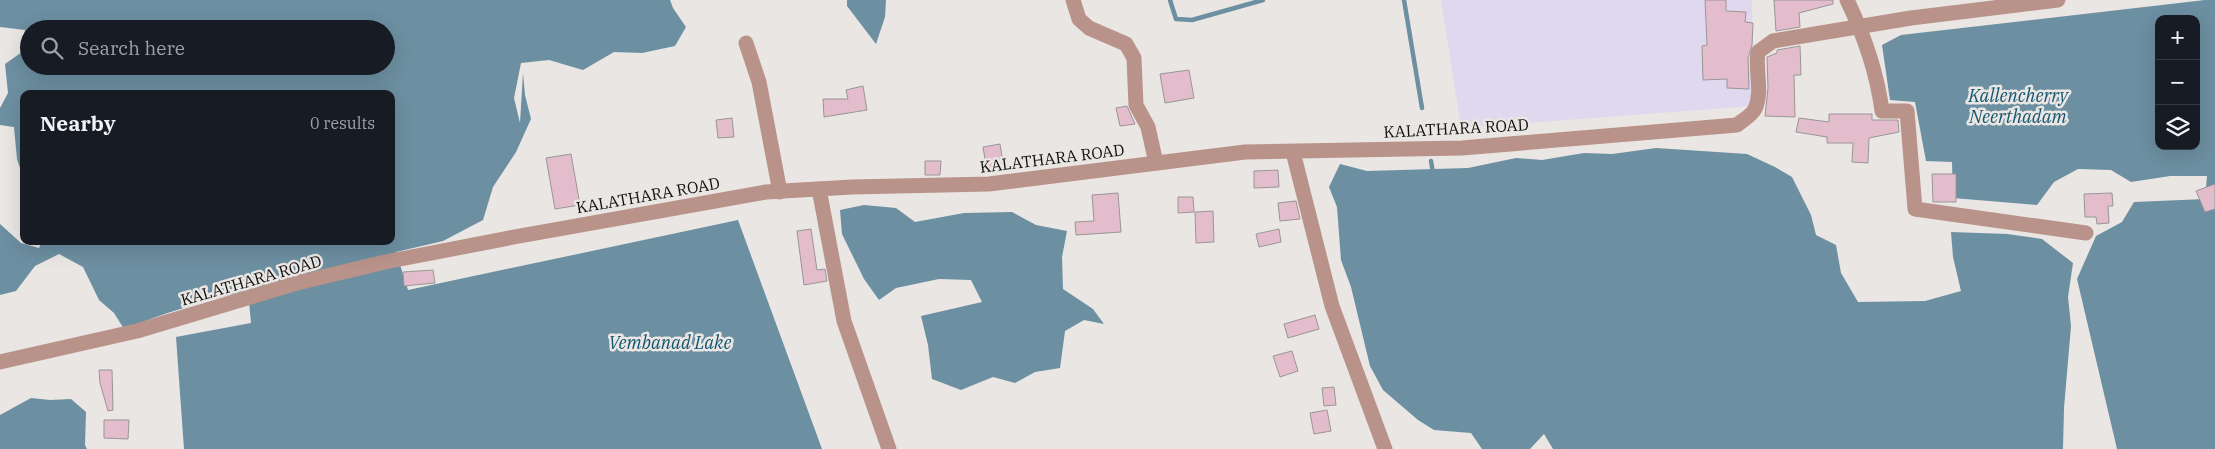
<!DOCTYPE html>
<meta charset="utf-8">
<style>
body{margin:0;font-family:"IBM Plex Serif",serif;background:#242831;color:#f1f3f6}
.controls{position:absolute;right:15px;top:15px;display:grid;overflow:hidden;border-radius:10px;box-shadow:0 5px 20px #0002}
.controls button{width:45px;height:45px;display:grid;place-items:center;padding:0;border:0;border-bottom:1px solid #363941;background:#171b24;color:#f1f3f6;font:25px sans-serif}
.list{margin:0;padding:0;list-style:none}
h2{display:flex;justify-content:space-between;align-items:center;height:65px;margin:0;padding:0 20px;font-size:21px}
h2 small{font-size:16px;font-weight:400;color:#9ea1a6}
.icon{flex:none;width:28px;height:28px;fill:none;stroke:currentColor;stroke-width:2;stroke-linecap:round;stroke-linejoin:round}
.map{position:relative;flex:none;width:2215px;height:449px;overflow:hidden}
.search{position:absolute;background:#171b24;box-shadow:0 5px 20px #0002;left:20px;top:20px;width:375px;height:55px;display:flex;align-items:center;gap:12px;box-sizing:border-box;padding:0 18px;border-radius:28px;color:#9ea1a6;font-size:19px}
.panel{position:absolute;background:#171b24;box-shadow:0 5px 20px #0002;left:20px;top:90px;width:375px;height:155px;border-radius:10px}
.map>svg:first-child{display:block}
.education{fill:#e0d8ee}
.water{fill:#6c8fa1;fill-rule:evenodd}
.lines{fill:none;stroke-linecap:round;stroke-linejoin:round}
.stream{stroke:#6c8fa1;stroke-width:4.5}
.building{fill:#e3bdcc;stroke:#999697}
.minor{stroke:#b9938a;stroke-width:15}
.labels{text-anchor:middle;stroke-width:5;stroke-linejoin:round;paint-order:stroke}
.street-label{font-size:16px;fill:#111010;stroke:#e9e6e3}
.water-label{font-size:18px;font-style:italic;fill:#145572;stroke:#e9e6e3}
</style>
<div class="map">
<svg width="2215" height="449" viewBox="0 0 2215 449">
<rect width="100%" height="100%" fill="#e9e6e3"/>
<path class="education" d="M 1441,0 L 1752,0 L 1753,106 L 1461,128 Z"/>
<g class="water">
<path d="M 0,0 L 670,0 L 673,8 L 686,27 L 675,46 L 642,53 L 614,52 L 583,70 L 549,60 L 521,63 L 514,98 L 520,123 L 523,73 L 525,95 L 531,119 L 516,152 L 493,187 L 483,220 L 443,241 L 396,252 L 408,290 L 738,220 L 822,449 L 184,449 L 176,337 L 251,323 L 248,291 C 205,300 165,313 124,329 L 114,313 L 99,300 L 83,267 L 59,254 L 35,266 L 16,291 L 0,295 L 0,224 L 21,243 L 39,248 L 42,241 L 391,241 L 391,94 L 24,94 L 24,180 L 17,159 L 14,127 L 0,125 L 0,108 L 8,93 L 5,64 L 22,52 L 25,30 L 0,27 ZM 29,29 L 386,29 L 386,66 L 29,66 Z"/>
<path d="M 847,0 L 886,0 L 885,17 L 876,44 L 847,6 Z"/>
<path d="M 2205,0 L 2215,0 L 2215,449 L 2117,449 L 2077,279 L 2096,236 L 2122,222 L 2134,202 L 2205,199 L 2207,176 L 2170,176 L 2131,182 L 2111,170 L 2078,169 L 2054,182 L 2037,205 L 1953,198 L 1952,162 L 1926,161 L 1915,102 L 1890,100 L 1882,45 L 1901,35 ZM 2159,19 L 2196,19 L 2196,146 L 2159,146 Z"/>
<path d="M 1656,148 L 1747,154 L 1775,167 L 1792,177 L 1811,215 L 1816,235 L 1836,245 L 1841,273 L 1858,302 L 1925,301 L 1961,291 L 1953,257 L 1951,232 L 2007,234 L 2042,239 L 2073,263 L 2068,297 L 2071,326 L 2064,408 L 2063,449 L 1553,449 L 1544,434 L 1530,449 L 1482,449 L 1471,433 L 1434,430 L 1418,420 L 1383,390 L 1370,366 L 1351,287 L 1341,260 L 1337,207 L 1329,187 L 1340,164 L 1367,171 L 1468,168 L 1516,158 L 1542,160 L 1584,153 L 1612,154 Z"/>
<path d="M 864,205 L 896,208 L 915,222 L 964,213 L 1012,212 L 1036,225 L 1067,231 L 1062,257 L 1063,289 L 1093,309 L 1104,324 L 1084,320 L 1065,331 L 1060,368 L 1035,372 L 1015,383 L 993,377 L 961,390 L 932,379 L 928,345 L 921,316 L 982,302 L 971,280 L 939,279 L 896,288 L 879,300 L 864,279 L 842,234 L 840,210 Z"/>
<path d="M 31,398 L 50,400 L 71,399 L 86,412 L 85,445 L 87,449 L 0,449 L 0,415 Z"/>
</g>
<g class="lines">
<g class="stream">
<path d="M 1170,0 L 1176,19 L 1192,20 L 1263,0"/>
<path d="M 1404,0 L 1422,108"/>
<path d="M 1431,161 L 1433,173"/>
</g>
</g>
<g class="building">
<path d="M 1705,0 L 1726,0 L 1726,11 L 1746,12 L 1745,22 L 1753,23 L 1752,45 L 1748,58 L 1749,89 L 1727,88 L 1727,79 L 1703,80 L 1702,46 L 1707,45 Z"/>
<path d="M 1774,0 L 1833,0 L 1833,4 L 1799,13 L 1800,27 L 1776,31 Z"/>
<path d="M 1800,46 L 1801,75 L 1794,75 L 1795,117 L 1765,116 L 1768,88 L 1767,57 L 1777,53 L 1777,50 Z"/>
<path d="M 1189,70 L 1194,98 L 1165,103 L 1160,74 Z"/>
<path d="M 863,86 L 867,110 L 824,117 L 823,99 L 848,99 L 846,90 Z"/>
<path d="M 1127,106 L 1135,124 L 1120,126 L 1116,108 Z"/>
<path d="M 1829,114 L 1872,114 L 1872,120 L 1898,120 L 1899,132 L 1869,138 L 1868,163 L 1852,162 L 1853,143 L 1827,143 L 1827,137 L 1796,132 L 1799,118 L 1829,122 Z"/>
<path d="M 732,118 L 734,137 L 718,138 L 716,120 Z"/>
<path d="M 1000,144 L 1004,169 L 987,172 L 983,147 Z"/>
<path d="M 571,154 L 580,205 L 555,209 L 546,158 Z"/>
<path d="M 925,161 L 941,161 L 940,175 L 925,175 Z"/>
<path d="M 1278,170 L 1279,187 L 1254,188 L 1254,171 Z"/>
<path d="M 1932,174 L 1956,174 L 1956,202 L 1933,202 Z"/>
<path d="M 2215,184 L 2215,209 L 2205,212 L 2196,191 Z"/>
<path d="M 1118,193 L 1121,232 L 1076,235 L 1075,222 L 1094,221 L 1092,195 Z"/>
<path d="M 2112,193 L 2113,206 L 2108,206 L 2109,223 L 2097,224 L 2096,217 L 2085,217 L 2084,194 Z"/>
<path d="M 1178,197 L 1193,197 L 1194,212 L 1178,213 Z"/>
<path d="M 1296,201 L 1300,219 L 1280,221 L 1278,203 Z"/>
<path d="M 1213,211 L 1214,242 L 1196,243 L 1195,212 Z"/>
<path d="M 811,229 L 817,270 L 825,269 L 827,281 L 804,285 L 797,231 Z"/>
<path d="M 1279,229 L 1281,242 L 1259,247 L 1256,234 Z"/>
<path d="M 433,270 L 435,283 L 404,286 L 403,272 Z"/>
<path d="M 1315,315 L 1319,329 L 1288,338 L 1284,324 Z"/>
<path d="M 1292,351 L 1298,371 L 1280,377 L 1273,356 Z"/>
<path d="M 99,370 L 112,370 L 113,410 L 108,411 L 100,383 Z"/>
<path d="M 1334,387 L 1336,405 L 1324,406 L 1322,388 Z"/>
<path d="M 1327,410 L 1331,431 L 1314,434 L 1310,413 Z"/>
<path d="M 104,420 L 129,420 L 128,439 L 104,438 Z"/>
</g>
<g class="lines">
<g class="minor">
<path d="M 1073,0 L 1079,19 L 1089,28 L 1126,44 L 1134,58 L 1136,105 L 1148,127 L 1156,163"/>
<path d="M 1847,0 C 1864,35 1877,73 1882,111 L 1907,111 L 1915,209 L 2086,233"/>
<path d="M 746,43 L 759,82 L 780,192"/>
<path d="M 1293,152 L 1332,306 L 1385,449"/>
<path d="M 819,189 L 844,321 L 889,449"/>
<path d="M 0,362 L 137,331 L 297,283 L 385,262 L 514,237 L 766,192 L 852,187 L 989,184 L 1245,152 L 1462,148 L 1737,125 C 1743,120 1752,115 1755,109 C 1763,92 1755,70 1758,52 L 1773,41 L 1911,18 L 2058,0"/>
</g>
</g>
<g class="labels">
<g class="street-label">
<text transform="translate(1456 128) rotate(-3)" y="6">KALATHARA ROAD</text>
<text transform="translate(1052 158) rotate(-7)" y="6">KALATHARA ROAD</text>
<text transform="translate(648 195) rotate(-10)" y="6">KALATHARA ROAD</text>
<text transform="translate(251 280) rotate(-16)" y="6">KALATHARA ROAD</text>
</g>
<g class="water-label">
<text x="2018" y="102">Kallencherry<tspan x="2018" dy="21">Neerthadam</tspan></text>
<text x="670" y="349">Vembanad Lake</text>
</g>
</g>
</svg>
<div class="controls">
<button>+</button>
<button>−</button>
<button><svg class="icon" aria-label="layers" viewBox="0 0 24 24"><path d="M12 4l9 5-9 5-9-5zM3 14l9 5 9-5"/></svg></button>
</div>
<div class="search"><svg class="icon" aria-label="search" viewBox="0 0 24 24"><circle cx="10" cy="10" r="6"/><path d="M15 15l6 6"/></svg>Search here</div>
<section class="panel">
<h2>Nearby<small>0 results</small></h2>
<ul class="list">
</ul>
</section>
</div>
